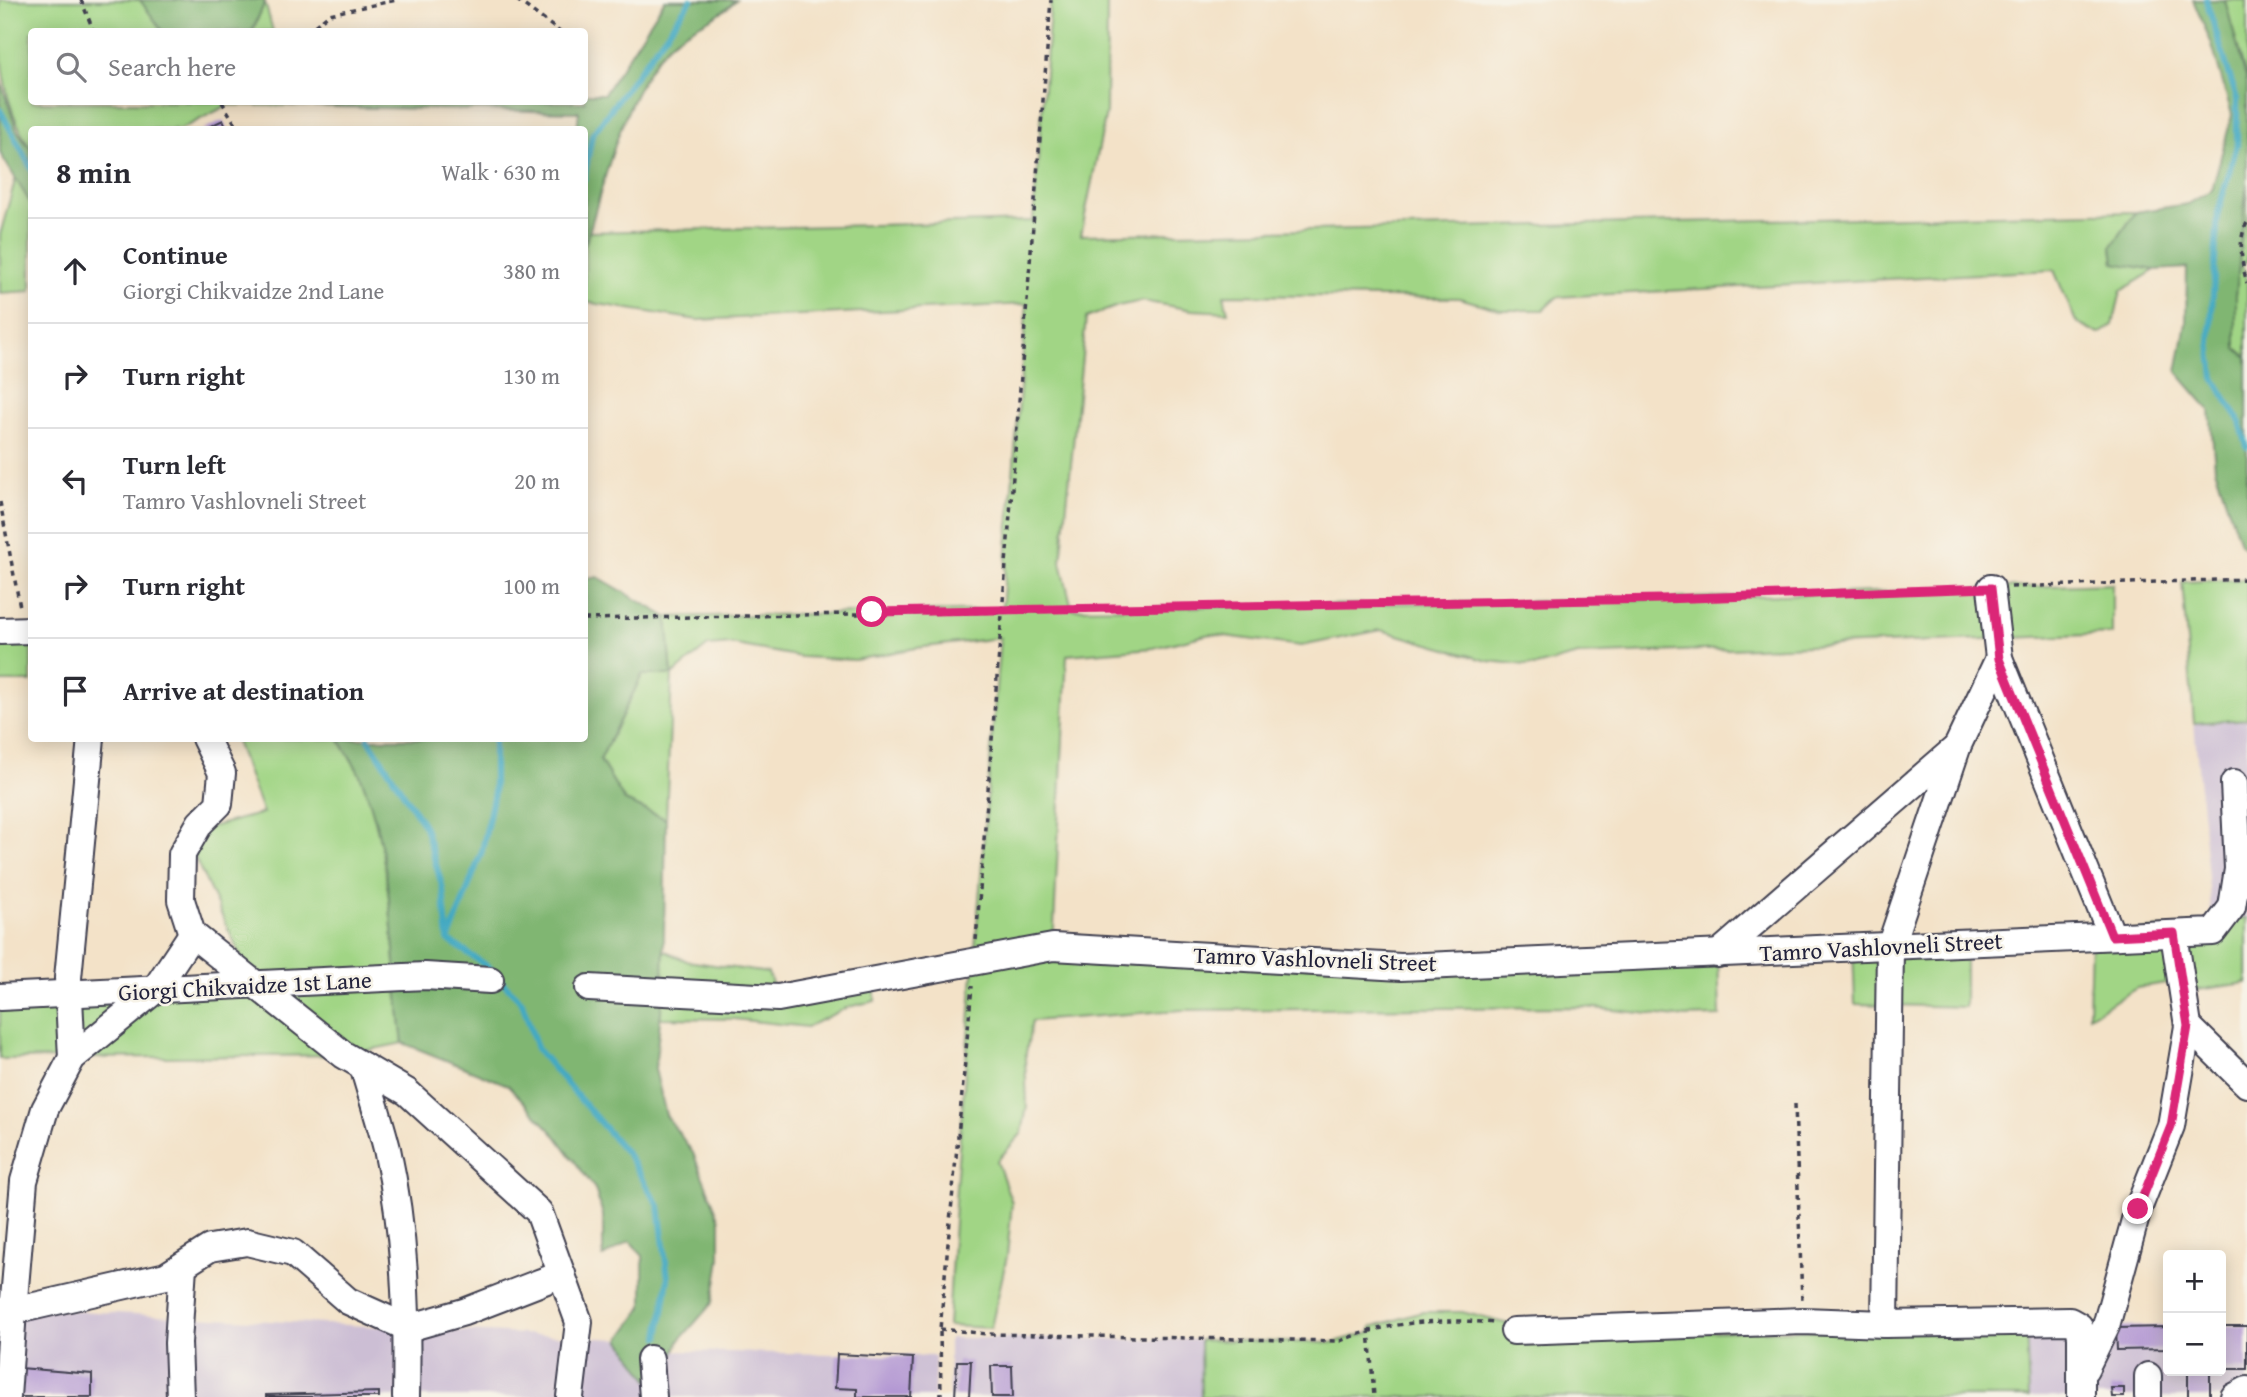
<!DOCTYPE html>
<meta charset="utf-8">
<style>
body{margin:0;font-family:"Gentium Book Plus",serif;background:#f2f2f3;color:#2b2b33}
.controls{position:absolute;right:21px;bottom:21px;display:grid;overflow:hidden;border-radius:7px;box-shadow:0 4px 18px #0003}
.controls button{width:63px;height:63px;display:grid;place-items:center;padding:0;border:0;border-bottom:2px solid #e1e1e2;background:#fff;color:#2b2b33;font:35px sans-serif}
.stop{position:absolute;width:21px;height:21px;margin:-16px;border:5px solid #db2777;border-radius:50%;background:#fff}
.stop.end{background:#db2777;border-color:#fff;box-shadow:0 2px 7px #0008}
.list{margin:0;padding:0;list-style:none}
h2{display:flex;justify-content:space-between;align-items:center;height:91px;margin:0;padding:0 28px;font-size:30px}
h2 small{font-size:23px;font-weight:400;color:#7c7c81}
.list li{display:grid;grid-template-columns:46px 1fr auto;gap:21px;align-items:center;box-sizing:border-box;height:105px;padding:0 28px;border-top:2px solid #e1e1e2}
.list b{display:block;font-size:26px;white-space:nowrap}
.list p{margin:0;font-size:23px;white-space:nowrap;color:#7c7c81}
.list em{font-size:23px;font-style:normal;color:#7c7c81}
.icon{flex:none;width:38px;height:38px;fill:none;stroke:currentColor;stroke-width:2;stroke-linecap:round;stroke-linejoin:round}
.map{position:relative;flex:none;width:2247px;height:1397px;overflow:hidden}
.search{position:absolute;background:#fff;box-shadow:0 4px 18px #0003;left:28px;top:28px;width:560px;height:77px;display:flex;align-items:center;gap:18px;box-sizing:border-box;padding:0 24px;border-radius:7px;color:#7c7c81;font-size:26px}
.panel{position:absolute;background:#fff;box-shadow:0 4px 18px #0003;left:28px;top:126px;width:560px;height:616px;border-radius:7px}
.map>svg:first-child{display:block}
.industrial{fill:#ccbed4}
.green{fill:#a1d585;stroke:#627c60;stroke-width:2}
.forest{fill:#80b672;stroke:#516c56;stroke-width:2}
.lines{fill:none;stroke-linecap:round;stroke-linejoin:round}
.stream{stroke:#43a9c2;stroke-width:6}
.building{fill:#b297d3}
.minor-casing{stroke:#413f50;stroke-width:30}
.path{stroke:#413f50;stroke-width:3.5;stroke-dasharray:5 5;stroke-linecap:butt}
.minor{stroke:#fff;stroke-width:26}
.route{stroke:#db2777;stroke-width:9}
.labels{text-anchor:middle;stroke-width:5;stroke-linejoin:round;paint-order:stroke}
.street-label{font-size:23px;fill:#22223b;stroke:#f7f3e8}
</style>
<div class="map">
<svg width="2247" height="1397" viewBox="0 0 2247 1397">
<rect width="100%" height="100%" fill="#f7f3e8"/>
<filter id="ink" filterUnits="userSpaceOnUse"><feTurbulence type="fractalNoise" baseFrequency=".0143" numOctaves="2"/><feDisplacementMap in="SourceGraphic" scale="14" xChannelSelector="R" yChannelSelector="G"/><feConvolveMatrix kernelMatrix="1 2 1 2 8 2 1 2 1" color-interpolation-filters="sRGB"/></filter>
<filter id="wash" filterUnits="userSpaceOnUse"><feTurbulence type="fractalNoise" baseFrequency=".00686" numOctaves="4" result="noise"/><feDisplacementMap in="SourceGraphic" scale="28" xChannelSelector="R" yChannelSelector="G"/><feGaussianBlur stdDeviation="1.57" result="paint"/><feColorMatrix in="noise" values="0 0 0 0 0 0 0 0 0 0 0 0 0 0 0 0 0 1.4 0 .05"/><feComposite in="paint" operator="in"/></filter>
<g filter="url(#wash)">
<rect width="100%" height="100%" fill="#f3e2c8"/>
<g class="industrial">
<path d="M 2247,719 L 2247,918 L 2238,918 L 2213,932 L 2194,723 Z"/>
<path d="M 0,1307 L 620,1339 L 658,1394 L 675,1351 L 935,1356 L 934,1397 L 0,1397 Z"/>
<path d="M 2221,1325 L 2247,1325 L 2247,1397 L 2029,1397 L 2026,1327 L 2168,1326 L 2168,1371 L 2221,1371 Z"/>
<path d="M 949,1338 L 1200,1340 L 1201,1397 L 949,1397 Z"/>
</g>
<g class="green">
<path d="M 0,0 L 140,0 L 163,31 L 32,32 L 32,102 L 290,102 L 290,106 L 228,105 L 181,129 L 32,130 L 31,150 C 0,98 0,60 0,0 Z"/>
<path d="M 1051,0 L 1107,0 L 1106,113 L 1081,235 L 2136,212 L 2112,246 L 2114,263 L 2155,270 L 2121,291 L 2113,325 L 2099,334 L 2076,322 L 2054,270 L 1557,297 L 1543,310 L 1501,310 L 1459,298 L 1224,295 L 1228,312 L 1192,310 L 1142,301 L 1118,306 L 1086,318 L 1061,562 L 1072,609 L 1662,599 L 2112,584 L 2112,634 L 1578,655 L 1536,666 L 1488,661 L 1381,630 L 1301,646 L 1210,634 L 1153,648 L 1067,655 L 1053,947 L 1401,967 L 1718,954 L 1720,1016 L 1678,1017 L 1585,1007 L 1182,1010 L 1032,1021 L 1025,1058 L 1027,1106 L 1022,1133 L 997,1161 L 1012,1203 L 1007,1256 L 991,1328 L 948,1326 L 956,1186 L 1000,638 L 916,648 L 855,660 L 801,657 L 731,644 L 708,646 L 672,675 L 666,819 L 625,801 L 600,760 L 642,675 L 672,674 L 667,617 L 1002,610 L 1027,304 L 698,320 L 585,302 L 585,246 L 589,232 L 1033,221 Z"/>
<path d="M 2225,0 L 2247,0 L 2247,82 L 2225,1 Z"/>
<path d="M 265,2 L 273,31 L 252,32 Z"/>
<path d="M 16,177 L 31,204 L 31,291 L 0,293 L 0,235 Z"/>
<path d="M 2247,179 L 2247,262 L 2242,263 L 2247,283 L 2247,357 L 2236,348 L 2236,296 Z"/>
<path d="M 2247,579 L 2247,719 L 2194,723 L 2182,582 Z"/>
<path d="M 31,630 L 31,682 L 0,682 L 0,631 Z"/>
<path d="M 235,739 L 339,739 C 346,752 357,766 362,780 C 395,863 391,956 403,1043 L 344,1055 L 0,1059 L 0,997 L 254,985 L 184,834 L 263,813 Z"/>
<path d="M 2247,918 L 2247,983 L 2184,992 L 2165,983 L 2137,988 L 2089,1016 L 2091,937 Z"/>
<path d="M 1965,943 L 1965,1007 L 1855,1004 L 1853,948 Z"/>
<path d="M 663,950 L 687,961 L 768,973 L 778,998 L 875,981 L 875,1001 L 848,1007 L 807,1027 L 734,1019 L 660,1018 Z"/>
<path d="M 1423,1312 L 1462,1312 L 1548,1334 L 2026,1327 L 2029,1397 L 1201,1397 L 1200,1340 L 1331,1343 L 1371,1332 L 1371,1327 Z"/>
</g>
<g class="forest">
<path d="M 140,0 L 265,0 L 265,2 L 252,31 L 163,32 Z"/>
<path d="M 665,0 L 736,0 C 714,23 681,27 662,52 C 620,104 604,184 585,246 L 584,130 L 577,129 L 579,112 L 290,106 L 290,102 L 584,102 L 585,94 L 604,94 Z"/>
<path d="M 2193,0 L 2225,0 L 2247,82 L 2247,179 L 2236,296 L 2236,348 L 2247,357 L 2247,549 L 2240,543 L 2215,468 L 2210,410 L 2177,372 L 2186,323 L 2187,268 L 2155,270 L 2114,263 L 2112,246 L 2136,212 L 2188,204 L 2212,190 L 2232,115 L 2211,42 Z"/>
<path d="M 0,80 L 17,130 L 31,150 L 31,204 L 0,153 Z"/>
<path d="M 598,577 L 667,617 L 672,675 L 642,675 L 600,760 L 625,801 L 666,819 L 663,992 L 655,1069 L 666,1115 L 693,1153 L 720,1220 L 720,1259 L 713,1302 L 679,1341 L 658,1394 L 620,1339 L 643,1307 L 643,1256 L 630,1241 L 603,1257 L 603,1215 L 595,1189 L 556,1136 L 508,1085 L 403,1043 C 391,956 395,863 362,780 C 357,766 346,752 339,739 L 584,738 L 585,579 Z"/>
</g>
<g class="lines">
<g class="stream">
<path d="M 2206,0 L 2237,99 L 2237,145 L 2218,212 L 2210,342 L 2214,378 L 2240,422 L 2247,447"/>
<path d="M 0,110 L 32,170"/>
<path d="M 584,179 L 592,135 L 691,0"/>
<path d="M 368,738 L 425,827 L 443,889 L 448,940 L 487,966 L 522,1002 L 537,1049 L 628,1155 L 659,1206 L 668,1279 L 659,1337"/>
<path d="M 450,936 L 482,851 L 494,792 L 494,738"/>
</g>
</g>
<g id="blocks">
<g class="building">
<path d="M 223,120 L 227,130 L 202,130 Z"/>
<rect x="2221" y="1326" width="26" height="43"/>
<path d="M 2168,1327 L 2168,1349 L 2117,1350 L 2116,1328 Z"/>
<path d="M 837,1354 L 913,1358 L 911,1397 L 857,1397 L 857,1389 L 835,1388 Z"/>
<path d="M 957,1361 L 971,1361 L 969,1397 L 955,1397 Z"/>
<path d="M 991,1366 L 1012,1366 L 1013,1397 L 992,1397 Z"/>
<path d="M 20,1368 L 92,1374 L 92,1397 L 20,1397 Z"/>
<rect x="2188" y="1371" width="22" height="26"/>
<path d="M 2111,1388 L 2124,1388 L 2124,1397 L 2112,1397 Z"/>
<path d="M 379,1392 L 379,1397 L 266,1397 L 266,1395 Z"/>
</g>
</g>
</g>
<g filter="url(#ink)">
<use href="#blocks" fill-opacity="0" stroke="#413f50" stroke-width="2"/>
<g class="lines">
<g class="minor-casing">
<g id="minor">
<path d="M 1991,588 L 1999,658 L 2112,936"/>
<path d="M 0,631 L 32,630"/>
<path d="M 205,738 L 222,773 L 219,804 L 200,823 L 182,854 L 181,900 L 192,934 L 344,1055 L 407,1092 L 539,1212 L 579,1322 L 570,1397"/>
<path d="M 1718,954 L 1957,747"/>
<path d="M 589,988 L 778,998 L 1053,947 L 1401,967 L 2213,932 L 2232,907 L 2238,869 L 2234,783"/>
<path d="M 0,997 L 425,976 L 490,980"/>
<path d="M 2188,1026 L 2247,1084"/>
<path d="M 72,1058 L 68,978 L 91,738"/>
<path d="M 363,1066 C 371,1094 380,1121 387,1149 C 405,1231 408,1314 406,1397"/>
<path d="M 0,1311 L 13,1311 L 24,1181 L 45,1109 L 72,1058 L 154,991 L 192,934"/>
<path d="M 1885,1324 L 1890,947 L 1958,745 L 1999,658"/>
<path d="M 1514,1331 L 1803,1321 L 1885,1324 L 2070,1321 L 2079,1326 L 2081,1336 L 2081,1397"/>
<path d="M 650,1359 L 653,1397"/>
<path d="M 2085,1369 L 2106,1326 L 2138,1209 L 2171,1126 L 2188,1026 L 2174,934"/>
<path d="M 7,1397 L 13,1311 L 166,1276 L 210,1248 L 247,1242 L 293,1253 L 348,1301 L 408,1328 L 464,1312 L 562,1274"/>
<path d="M 180,1397 L 178,1343 L 183,1266"/>
<path d="M 2148,1397 L 2148,1376"/>
<path d="M 2234,1397 L 2247,1390"/>
</g>
</g>
<g class="path">
<path d="M 81,0 L 94,32"/>
<path d="M 517,0 L 560,32"/>
<path d="M 307,32 L 329,14 L 397,0"/>
<path d="M 222,102 L 239,130"/>
<path d="M 2247,223 C 2237,240 2242,265 2247,283"/>
<path d="M 0,502 L 20,607"/>
<path d="M 2011,587 L 2247,579"/>
<path d="M 584,619 L 1662,599 L 1969,589"/>
<path d="M 976,940 L 1051,0"/>
<path d="M 1795,1104 L 1802,1301"/>
<path d="M 940,1329 L 988,1334 L 1340,1341 C 1390,1321 1442,1318 1495,1323"/>
<path d="M 1369,1329 L 1374,1397"/>
<path d="M 941,1397 L 940,1329 L 972,986"/>
</g>
<use href="#minor" class="minor"/>
</g>
</g>
<g class="lines" filter="url(#ink)">
<path class="route" d="M 872,612 L 1662,599 L 1991,588 L 1999,659 L 2112,936 L 2174,933 L 2188,1026 L 2171,1126 L 2138,1209"/>
</g>
<g class="labels">
<g class="street-label">
<text transform="translate(1881 947) rotate(-3)" y="8">Tamro Vashlovneli Street</text>
<text transform="translate(1315 959) rotate(2)" y="8">Tamro Vashlovneli Street</text>
<text transform="translate(245 986) rotate(-3)" y="8">Giorgi Chikvaidze 1st Lane</text>
</g>
</g>
</svg>
<div class="controls">
<button>+</button>
<button>−</button>
</div>
<div class="stop" style="left:872px;top:612px"></div>
<div class="stop end" style="left:2138px;top:1209px"></div>
<div class="search"><svg class="icon" aria-label="search" viewBox="0 0 24 24"><circle cx="10" cy="10" r="6"/><path d="M15 15l6 6"/></svg>Search here</div>
<section class="panel">
<h2>8 min<small>Walk · 630 m</small></h2>
<ul class="list">
<li><svg class="icon" aria-label="ahead" viewBox="0 0 24 24"><path d="M12 20V5M6 11l6-6 6 6"/></svg><div><b>Continue</b><p>Giorgi Chikvaidze 2nd Lane</p></div><em>380 m</em></li>
<li><svg class="icon" aria-label="right" viewBox="0 0 24 24"><path d="M7 20v-9h11M14 6l5 5-5 5"/></svg><div><b>Turn right</b></div><em>130 m</em></li>
<li><svg class="icon" aria-label="left" viewBox="0 0 24 24"><path d="M17 20v-9H6M10 6l-5 5 5 5"/></svg><div><b>Turn left</b><p>Tamro Vashlovneli Street</p></div><em>20 m</em></li>
<li><svg class="icon" aria-label="right" viewBox="0 0 24 24"><path d="M7 20v-9h11M14 6l5 5-5 5"/></svg><div><b>Turn right</b></div><em>100 m</em></li>
<li><svg class="icon" aria-label="arrive" viewBox="0 0 24 24"><path d="M6 21V4h12l-3 4 3 4H6"/></svg><div><b>Arrive at destination</b></div></li>
</ul>
</section>
</div>
